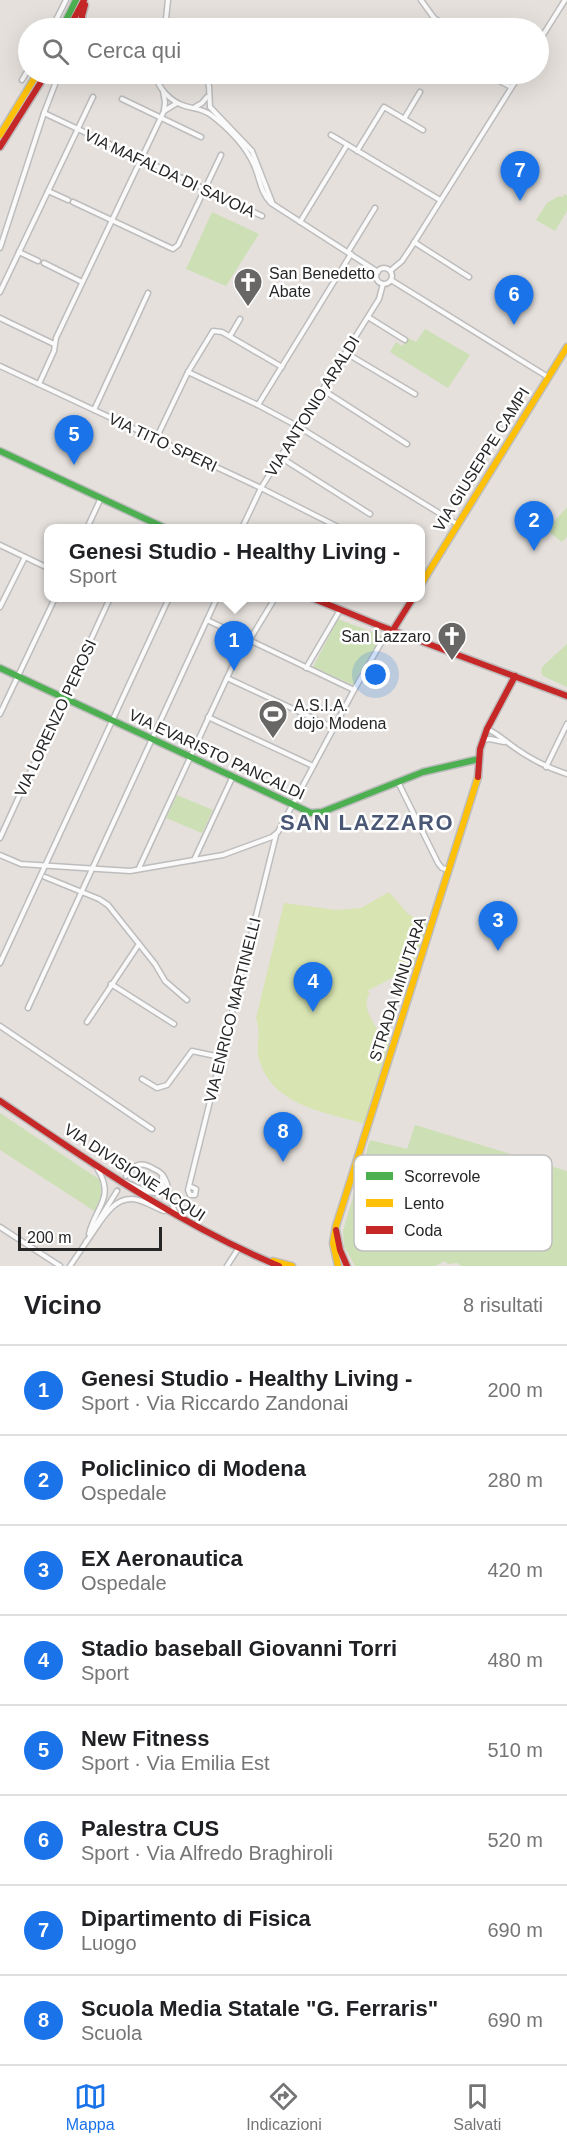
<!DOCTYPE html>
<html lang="it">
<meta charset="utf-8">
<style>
body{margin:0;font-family:Helvetica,sans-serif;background:#f2f2f2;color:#202124}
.scale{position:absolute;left:18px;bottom:15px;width:144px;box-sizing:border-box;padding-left:6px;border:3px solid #262626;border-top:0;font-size:16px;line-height:21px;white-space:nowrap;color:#262626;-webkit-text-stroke:4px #fff;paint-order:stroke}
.you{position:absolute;left:376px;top:675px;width:21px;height:21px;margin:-15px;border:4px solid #fff;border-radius:50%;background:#1a73e8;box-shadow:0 0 0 9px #1a73e833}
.badge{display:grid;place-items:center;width:39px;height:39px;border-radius:50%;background:#1a73e8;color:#fff;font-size:20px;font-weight:700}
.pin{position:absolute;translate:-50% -50px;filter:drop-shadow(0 2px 3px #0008)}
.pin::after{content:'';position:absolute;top:32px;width:21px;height:18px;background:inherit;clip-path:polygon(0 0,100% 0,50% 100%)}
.popup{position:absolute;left:44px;top:524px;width:381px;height:78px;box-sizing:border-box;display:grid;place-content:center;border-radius:12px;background:#fff;filter:drop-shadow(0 2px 4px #0005);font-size:20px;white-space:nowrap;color:#757577}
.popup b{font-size:22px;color:#202124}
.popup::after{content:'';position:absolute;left:50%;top:100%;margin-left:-12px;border:12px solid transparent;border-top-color:#fff}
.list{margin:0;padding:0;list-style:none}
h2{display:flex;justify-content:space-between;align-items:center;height:78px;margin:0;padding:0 24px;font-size:26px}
h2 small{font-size:20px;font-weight:400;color:#757577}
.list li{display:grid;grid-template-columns:39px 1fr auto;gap:18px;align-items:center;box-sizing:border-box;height:90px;padding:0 24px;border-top:2px solid #e0e0e0}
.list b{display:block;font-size:22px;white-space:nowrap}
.list p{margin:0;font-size:20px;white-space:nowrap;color:#757577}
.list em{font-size:20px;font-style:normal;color:#757577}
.icon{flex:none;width:33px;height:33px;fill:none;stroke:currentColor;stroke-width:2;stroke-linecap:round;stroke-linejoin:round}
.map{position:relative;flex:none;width:567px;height:1266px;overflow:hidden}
.search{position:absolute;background:#fff;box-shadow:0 6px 24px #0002;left:18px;right:18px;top:18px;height:66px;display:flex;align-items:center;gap:15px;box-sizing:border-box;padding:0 21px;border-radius:33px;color:#757577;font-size:22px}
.sheet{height:798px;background:#fff}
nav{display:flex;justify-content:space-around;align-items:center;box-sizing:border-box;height:84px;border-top:2px solid #e0e0e0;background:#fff;font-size:16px;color:#757577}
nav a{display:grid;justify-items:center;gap:3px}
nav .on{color:#1a73e8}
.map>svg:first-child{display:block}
.green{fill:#cddfb4}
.pitch{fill:#d8e4b2}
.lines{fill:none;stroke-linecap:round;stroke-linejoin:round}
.street-tunnel{stroke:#bfbbb8;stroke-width:4;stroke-dasharray:4 2;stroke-linecap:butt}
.street-casing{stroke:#bebdbe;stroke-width:7}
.fast-casing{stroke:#bebdbe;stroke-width:9}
.slow-casing{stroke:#bebdbe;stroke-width:9}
.jam-casing{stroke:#bebdbe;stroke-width:9}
.street{stroke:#fbfafa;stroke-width:4}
.fast{stroke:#4caf50;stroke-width:6}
.slow{stroke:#ffc107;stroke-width:6}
.jam{stroke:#c62828;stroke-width:6}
.labels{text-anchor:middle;stroke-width:5;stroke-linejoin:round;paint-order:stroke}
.street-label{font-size:16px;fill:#262626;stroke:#fff}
.poi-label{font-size:16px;fill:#262626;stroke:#fff;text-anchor:start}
.district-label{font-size:22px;font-weight:bold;letter-spacing:1.5px;fill:#495775;stroke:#fff}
.key{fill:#fff;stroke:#bebebe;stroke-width:1.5}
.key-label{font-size:16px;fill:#262626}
</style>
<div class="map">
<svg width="567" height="1266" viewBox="0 0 567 1266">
<rect width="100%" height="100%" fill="#e5e0dc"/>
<g class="green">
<path d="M 564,194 L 567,196 L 567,211 L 555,231 L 536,220 L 547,203 L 559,196 L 563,197 Z"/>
<path d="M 212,212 L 259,234 L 226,286 L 186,269 Z"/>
<path d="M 425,329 L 470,355 L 448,388 L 390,352 L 396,342 L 402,346 L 408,338 L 416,342 Z"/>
<path d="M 567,507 L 567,537 L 562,542 L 547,530 Z"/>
<path d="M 338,619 L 382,636 L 353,685 L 313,667 Z"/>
<path d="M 567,644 L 567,687 L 543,676 L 541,672 L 542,667 Z"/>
<path d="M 177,795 L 213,810 L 202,833 L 166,818 Z"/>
<path d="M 0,1113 L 100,1180 L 102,1197 L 96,1212 L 0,1150 Z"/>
<path d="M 415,1125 L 567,1171 L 567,1266 L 461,1266 L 457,1263 L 448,1264 L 445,1261 L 435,1266 L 355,1266 L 344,1246 L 343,1231 L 370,1140 L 407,1149 Z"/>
</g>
<path class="pitch" d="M 389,892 L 408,914 L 427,924 L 413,971 L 401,977 L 396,976 L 367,991 L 370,993 C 360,1006 374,1023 381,1036 L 384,1035 L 390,1046 L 365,1124 C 325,1112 272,1106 259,1059 C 255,1046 262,1035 256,1018 L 284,903 L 336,910 L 361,908 Z"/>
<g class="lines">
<path class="street-tunnel" d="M 117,1191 L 126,1176"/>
<g class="street-casing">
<g id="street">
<path d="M 421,0 L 434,18 L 449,28"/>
<path d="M 52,28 L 66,0"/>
<path d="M 165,28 L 168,0"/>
<path d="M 538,43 L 565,0"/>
<path d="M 156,74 C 157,88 171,102 185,106 C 195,109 203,109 211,115 C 228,128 245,145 254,165 C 260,178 260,192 271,203 L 378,272"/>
<path d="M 205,74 L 209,86 L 210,107 L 252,151 L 272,202"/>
<path d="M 486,74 L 511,87"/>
<path d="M 22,80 L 28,70"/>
<path d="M 122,99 L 201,137"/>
<path d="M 195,107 L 202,103 L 207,97"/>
<path d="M 164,111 L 177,103"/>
<path d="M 44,113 L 262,216"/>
<path d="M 404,119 L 420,92"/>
<path d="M 331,135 L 440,200"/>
<path d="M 357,151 L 384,107 L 423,130"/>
<path d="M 48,191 L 68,200"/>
<path d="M 73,202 L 173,249 L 178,245 L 221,155"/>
<path d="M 300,222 L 347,145"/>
<path d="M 414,242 L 469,277"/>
<path d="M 0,248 L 44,113 L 59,74"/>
<path d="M 19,252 L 38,261"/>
<path d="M 348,252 L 375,208"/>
<path d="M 44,263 L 82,282"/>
<circle cx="384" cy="276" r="8"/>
<path d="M 390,271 L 402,261 L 412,246 L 520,74"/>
<path d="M 391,280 L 548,377"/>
<path d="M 0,292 L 93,97"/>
<path d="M 368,317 L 405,340"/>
<path d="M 0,318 L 54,344"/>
<path d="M 230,336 L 240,319"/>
<path d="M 346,353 L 415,394"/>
<path d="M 0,366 L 261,488 L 340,528"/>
<path d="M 188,372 L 258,405 L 299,427 L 457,524"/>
<path d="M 39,384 L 54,351 L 56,338 L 164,111 L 165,102 L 163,91"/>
<path d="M 323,390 L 407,444"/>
<path d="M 258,405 L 351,254"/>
<path d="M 94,410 L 148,293"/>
<path d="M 156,439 L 188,372 L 213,331 L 222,332 L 282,367"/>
<path d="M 280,457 L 370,514"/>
<path d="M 87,528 L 101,498"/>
<path d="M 242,528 L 261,488 L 379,299 L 383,284"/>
<path d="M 0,545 L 48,568"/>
<path d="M 0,607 L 25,557"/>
<path d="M 207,620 L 354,690"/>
<path d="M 249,641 L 275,598"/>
<path d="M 306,668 L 340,610"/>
<path d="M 227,678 L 334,728"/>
<path d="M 0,714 L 55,598"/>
<path d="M 208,717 L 313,766"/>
<path d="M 487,729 C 495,732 500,737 507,742 C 525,756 545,767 567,774"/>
<path d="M 483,740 L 490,739 L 504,742"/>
<path d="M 546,767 L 567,724"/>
<path d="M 398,782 L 438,863 L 442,868 L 449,870"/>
<path d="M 0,838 L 110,598"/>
<path d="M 0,855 L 21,864 L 130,871 L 223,855 L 272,837 L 278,832 L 354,690 L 389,629"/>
<path d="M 194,860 L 233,776"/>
<path d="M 139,868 L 245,639"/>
<path d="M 45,877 L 99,899 L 108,905 L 155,964 L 165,981 L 187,1000"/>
<path d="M 0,963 L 169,598"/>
<path d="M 111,984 L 174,1024"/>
<path d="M 28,1008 L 217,598"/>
<path d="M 87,1022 L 139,944"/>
<path d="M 0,1026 L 152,1129"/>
<path d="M 142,1079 L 157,1088 L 167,1085 L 192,1051 L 220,1057"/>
<path d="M 126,1176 C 134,1164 141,1161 154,1169 C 159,1171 163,1174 165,1179 C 171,1191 169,1205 178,1216"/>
<path d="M 125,1182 L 148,1192 L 155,1193 L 163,1187 L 162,1177"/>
<path d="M 189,1186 L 196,1189 L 195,1195 L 190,1195 L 188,1190 L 276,835"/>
<path d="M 0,1227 L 60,1266"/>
<path d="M 89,1234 C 95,1207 116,1198 97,1168"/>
<path d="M 90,1234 L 117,1191"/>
<path d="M 86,1242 C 99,1226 112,1193 138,1200 C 147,1202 155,1208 164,1211"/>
<path d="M 70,1266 L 87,1241"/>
<path d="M 227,1266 L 238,1249"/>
</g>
</g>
<g class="fast-casing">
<g id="fast">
<path d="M 62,28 L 76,0"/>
<path d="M 0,451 L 165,528"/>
<path d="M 0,668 L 311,813 L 322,812 L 423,772 L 479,759"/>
</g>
</g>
<g class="slow-casing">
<g id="slow">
<path d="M 142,74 L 150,75 L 156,79"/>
<path d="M 0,135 L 37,74"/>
<path d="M 420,586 L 567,347"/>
<path d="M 273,1261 L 292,1266"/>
<path d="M 338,1266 L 333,1243 L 336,1226 L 478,777"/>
</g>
</g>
<g class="jam-casing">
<g id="jam">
<path d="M 69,28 L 84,0"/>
<path d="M 82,28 L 82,16 L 85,5"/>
<path d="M 0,147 L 46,74"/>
<path d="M 312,598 L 378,625 L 567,696"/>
<path d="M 393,630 L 413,598"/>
<path d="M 478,777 L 480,749 L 487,729 L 515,676"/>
<path d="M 0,1101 C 90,1162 178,1224 279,1266"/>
<path d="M 336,1230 L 340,1250 L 347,1266"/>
</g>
</g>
<use href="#street" class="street"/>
<use href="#fast" class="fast"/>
<use href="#slow" class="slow"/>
<use href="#jam" class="jam"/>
</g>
<defs>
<g id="church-pin" transform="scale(1.5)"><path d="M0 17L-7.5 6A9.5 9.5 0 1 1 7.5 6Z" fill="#696766" stroke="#fff"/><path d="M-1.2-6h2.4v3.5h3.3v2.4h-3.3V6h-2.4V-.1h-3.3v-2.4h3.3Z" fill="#fff"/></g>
<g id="stadium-pin" transform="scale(1.5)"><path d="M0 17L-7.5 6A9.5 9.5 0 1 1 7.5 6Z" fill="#696766" stroke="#fff"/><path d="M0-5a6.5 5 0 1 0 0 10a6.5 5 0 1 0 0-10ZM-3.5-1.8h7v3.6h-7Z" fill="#fff"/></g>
</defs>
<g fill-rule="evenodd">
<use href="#church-pin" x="248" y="282"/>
<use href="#church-pin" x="452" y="636"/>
<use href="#stadium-pin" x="273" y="714"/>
</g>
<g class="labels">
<g class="street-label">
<text transform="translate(170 173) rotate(25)" y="6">VIA MAFALDA DI SAVOIA</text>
<text transform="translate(312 406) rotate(-58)" y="6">VIA ANTONIO ARALDI</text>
<text transform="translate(163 442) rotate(25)" y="6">VIA TITO SPERI</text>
<text transform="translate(481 459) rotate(-58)" y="6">VIA GIUSEPPE CAMPI</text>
<text transform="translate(55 718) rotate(-65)" y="6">VIA LORENZO PEROSI</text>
<text transform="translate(217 754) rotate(25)" y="6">VIA EVARISTO PANCALDI</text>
<text transform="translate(397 989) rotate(-72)" y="6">STRADA MINUTARA</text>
<text transform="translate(232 1010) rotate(-76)" y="6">VIA ENRICO MARTINELLI</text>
<text transform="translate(135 1172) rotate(33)" y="6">VIA DIVISIONE ACQUI</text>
</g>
<g class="poi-label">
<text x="269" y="279">San Benedetto<tspan x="269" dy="18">Abate</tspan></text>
<text x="431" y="642" text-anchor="end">San Lazzaro</text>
<text x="294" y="711">A.S.I.A.<tspan x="294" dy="18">dojo Modena</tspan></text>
</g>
<g class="district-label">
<text x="367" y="830">SAN LAZZARO</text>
</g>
</g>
<rect x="354" y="1155" width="198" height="96" rx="9" class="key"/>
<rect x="366" y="1172" width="27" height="8" fill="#4caf50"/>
<rect x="366" y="1199" width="27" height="8" fill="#ffc107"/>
<rect x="366" y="1226" width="27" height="8" fill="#c62828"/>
<g class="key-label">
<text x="404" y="1182">Scorrevole</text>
<text x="404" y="1209">Lento</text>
<text x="404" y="1236">Coda</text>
</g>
</svg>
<div class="scale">200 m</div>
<div class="you"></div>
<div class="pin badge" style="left:234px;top:671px">1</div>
<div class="popup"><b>Genesi Studio - Healthy Living -</b>Sport</div>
<div class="pin badge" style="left:534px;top:551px">2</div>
<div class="pin badge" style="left:498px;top:951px">3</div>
<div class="pin badge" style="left:313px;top:1012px">4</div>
<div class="pin badge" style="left:74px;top:465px">5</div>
<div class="pin badge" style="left:514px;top:325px">6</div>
<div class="pin badge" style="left:520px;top:201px">7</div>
<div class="pin badge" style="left:283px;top:1162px">8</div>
<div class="search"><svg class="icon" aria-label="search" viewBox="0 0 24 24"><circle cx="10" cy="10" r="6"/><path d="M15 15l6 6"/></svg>Cerca qui</div>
</div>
<section class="sheet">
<h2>Vicino<small>8 risultati</small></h2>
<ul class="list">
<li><span class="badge">1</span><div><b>Genesi Studio - Healthy Living -</b><p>Sport · Via Riccardo Zandonai</p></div><em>200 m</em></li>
<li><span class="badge">2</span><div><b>Policlinico di Modena</b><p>Ospedale</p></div><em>280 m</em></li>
<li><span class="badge">3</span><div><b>EX Aeronautica</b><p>Ospedale</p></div><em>420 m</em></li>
<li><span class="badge">4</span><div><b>Stadio baseball Giovanni Torri</b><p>Sport</p></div><em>480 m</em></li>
<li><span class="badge">5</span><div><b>New Fitness</b><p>Sport · Via Emilia Est</p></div><em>510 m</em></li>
<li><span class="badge">6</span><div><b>Palestra CUS</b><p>Sport · Via Alfredo Braghiroli</p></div><em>520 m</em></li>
<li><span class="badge">7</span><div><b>Dipartimento di Fisica</b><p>Luogo</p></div><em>690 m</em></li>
<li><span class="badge">8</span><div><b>Scuola Media Statale &quot;G. Ferraris&quot;</b><p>Scuola</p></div><em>690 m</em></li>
</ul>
</section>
<nav>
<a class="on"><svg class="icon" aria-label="map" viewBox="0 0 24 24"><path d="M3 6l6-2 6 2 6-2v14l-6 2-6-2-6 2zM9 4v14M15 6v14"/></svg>Mappa</a>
<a><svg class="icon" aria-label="directions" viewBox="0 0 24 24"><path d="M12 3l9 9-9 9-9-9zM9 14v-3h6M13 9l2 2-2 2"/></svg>Indicazioni</a>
<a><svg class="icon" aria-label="saved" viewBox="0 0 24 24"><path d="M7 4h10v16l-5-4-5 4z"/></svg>Salvati</a>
</nav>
